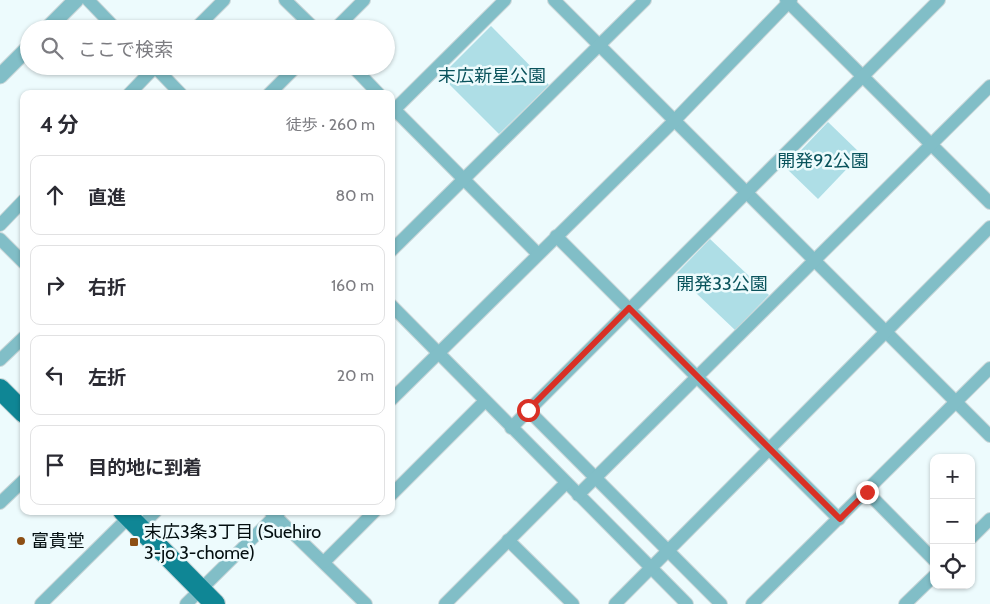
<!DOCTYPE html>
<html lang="ja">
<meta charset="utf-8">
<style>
body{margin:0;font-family:Cabin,"Noto Sans JP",sans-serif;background:#f2f2f3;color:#2b2b33}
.controls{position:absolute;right:15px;bottom:15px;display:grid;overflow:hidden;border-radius:10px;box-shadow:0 1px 4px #0004}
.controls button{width:45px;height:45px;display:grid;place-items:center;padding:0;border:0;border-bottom:1px solid #e1e1e2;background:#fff;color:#2b2b33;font:25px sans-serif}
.stop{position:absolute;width:15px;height:15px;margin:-11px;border:4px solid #d93025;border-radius:50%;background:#fff}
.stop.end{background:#d93025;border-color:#fff;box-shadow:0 1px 5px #0008}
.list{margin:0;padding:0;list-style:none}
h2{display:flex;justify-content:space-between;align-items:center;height:65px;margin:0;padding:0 20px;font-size:21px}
h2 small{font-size:16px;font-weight:400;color:#7c7c81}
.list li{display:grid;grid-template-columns:32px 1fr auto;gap:15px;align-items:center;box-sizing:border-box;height:80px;margin:0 10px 10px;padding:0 10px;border:1px solid #e1e1e2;border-radius:10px}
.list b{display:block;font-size:19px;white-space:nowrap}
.list em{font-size:16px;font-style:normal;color:#7c7c81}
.icon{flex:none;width:28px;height:28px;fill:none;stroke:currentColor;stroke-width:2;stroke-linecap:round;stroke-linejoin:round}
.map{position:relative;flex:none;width:990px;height:604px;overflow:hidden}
.search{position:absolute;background:#fff;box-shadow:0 1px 4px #0004;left:20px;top:20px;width:375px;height:55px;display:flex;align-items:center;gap:12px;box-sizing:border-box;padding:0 18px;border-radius:28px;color:#7c7c81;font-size:19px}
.panel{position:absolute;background:#fff;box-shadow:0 1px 4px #0004;left:20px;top:90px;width:375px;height:425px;border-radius:10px}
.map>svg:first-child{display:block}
.green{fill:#aedee6}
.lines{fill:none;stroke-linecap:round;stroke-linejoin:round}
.minor-casing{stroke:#c8d5d7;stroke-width:14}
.tertiary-casing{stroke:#c8d5d7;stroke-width:17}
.primary-casing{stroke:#c8d5d7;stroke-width:22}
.minor{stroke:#81bec7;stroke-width:12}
.tertiary{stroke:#81bec7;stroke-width:15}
.primary{stroke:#0f8695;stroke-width:20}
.route{stroke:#d93025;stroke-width:6}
.poi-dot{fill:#8d4f14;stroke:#edfbfd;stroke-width:2}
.labels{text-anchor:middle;stroke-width:5;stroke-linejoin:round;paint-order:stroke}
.park-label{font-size:18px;fill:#0a535c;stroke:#edfbfd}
.poi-label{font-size:18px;fill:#030e10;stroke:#edfbfd;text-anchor:start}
</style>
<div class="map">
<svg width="990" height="604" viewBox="0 0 990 604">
<rect width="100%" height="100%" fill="#edfbfd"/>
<g class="green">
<path d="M 491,26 L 549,85 L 499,134 L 441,76 Z"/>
<path d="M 828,122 L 861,154 L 818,199 L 785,167 Z"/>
<path d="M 710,239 L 769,295 L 735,330 L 676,274 Z"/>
</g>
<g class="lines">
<g class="minor-casing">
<g id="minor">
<path d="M 88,0 L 116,29"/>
<path d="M 285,0 L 315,29"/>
<path d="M 554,0 L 990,436"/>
<path d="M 786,0 L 990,203"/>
<path d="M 195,29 L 224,0"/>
<path d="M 335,29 L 364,0"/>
<path d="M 154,66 L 181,94"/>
<path d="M 352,66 L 379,94"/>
<path d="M 129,94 L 156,66"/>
<path d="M 269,94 L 297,66"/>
<path d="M 391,106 L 538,254"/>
<path d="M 391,113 L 505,0"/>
<path d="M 0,225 L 24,200"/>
<path d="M 556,236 L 839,519"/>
<path d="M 0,239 L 24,263"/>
<path d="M 391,251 L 645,0"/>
<path d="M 391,305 L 687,604"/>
<path d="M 0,360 L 24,337"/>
<path d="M 391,400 L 674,121 L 791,0"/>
<path d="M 528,410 L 721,604"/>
<path d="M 511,428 L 939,0"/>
<path d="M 867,492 L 934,560"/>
<path d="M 391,495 L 485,401"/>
<path d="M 578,495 L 990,86"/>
<path d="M 0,503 L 24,480"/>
<path d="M 270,511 L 366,604"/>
<path d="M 139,528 L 156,511"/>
<path d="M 971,538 L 990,519"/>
<path d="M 508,540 L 573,604"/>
<path d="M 324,562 L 375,511"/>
<path d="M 41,604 L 129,517"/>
<path d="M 186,604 L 280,511"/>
<path d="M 445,604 L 566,483"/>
<path d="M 615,604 L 990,227"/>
<path d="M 752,604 L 990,368"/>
<path d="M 905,604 L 934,576"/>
</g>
</g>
<g class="tertiary-casing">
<g id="tertiary">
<path d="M 47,29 L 76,0"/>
<path d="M 0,76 L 29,47"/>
</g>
</g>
<g class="primary-casing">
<g id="primary">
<path d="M 0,389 L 24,413"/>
<path d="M 123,511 L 215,604"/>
</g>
</g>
<use href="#minor" class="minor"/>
<use href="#tertiary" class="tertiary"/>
<use href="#primary" class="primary"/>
</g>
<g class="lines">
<path class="route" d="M 528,410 L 629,308 L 840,519 L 867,492"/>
</g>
<g class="poi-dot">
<circle cx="21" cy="541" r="5"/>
<rect x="129" y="537" width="10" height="10" rx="2.5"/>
</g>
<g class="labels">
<g class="park-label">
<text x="492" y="82">末広新星公園</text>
<text x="823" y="167">開発92公園</text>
<text x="722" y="290">開発33公園</text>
</g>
<g class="poi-label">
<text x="144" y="538">末広3条3丁目 (Suehiro<tspan x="144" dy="21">3-jo 3-chome)</tspan></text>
<text x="31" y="547">富貴堂</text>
</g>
</g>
</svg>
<div class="controls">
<button>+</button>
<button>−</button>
<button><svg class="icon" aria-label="locate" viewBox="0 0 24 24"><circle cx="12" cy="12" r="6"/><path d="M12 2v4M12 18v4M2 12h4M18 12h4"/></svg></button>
</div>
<div class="stop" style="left:528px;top:410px"></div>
<div class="stop end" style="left:867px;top:492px"></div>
<div class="search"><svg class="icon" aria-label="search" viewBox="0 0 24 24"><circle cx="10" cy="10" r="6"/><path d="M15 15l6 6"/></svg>ここで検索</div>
<section class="panel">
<h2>4 分<small>徒歩 · 260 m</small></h2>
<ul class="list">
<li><svg class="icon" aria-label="ahead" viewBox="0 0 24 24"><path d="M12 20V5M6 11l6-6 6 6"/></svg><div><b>直進</b></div><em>80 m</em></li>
<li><svg class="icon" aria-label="right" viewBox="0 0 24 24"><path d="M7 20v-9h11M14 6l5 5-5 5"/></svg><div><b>右折</b></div><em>160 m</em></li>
<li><svg class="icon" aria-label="left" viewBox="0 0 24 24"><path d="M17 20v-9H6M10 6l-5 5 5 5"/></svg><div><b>左折</b></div><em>20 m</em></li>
<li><svg class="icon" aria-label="arrive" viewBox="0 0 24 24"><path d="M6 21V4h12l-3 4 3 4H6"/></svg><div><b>目的地に到着</b></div></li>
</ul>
</section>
</div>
